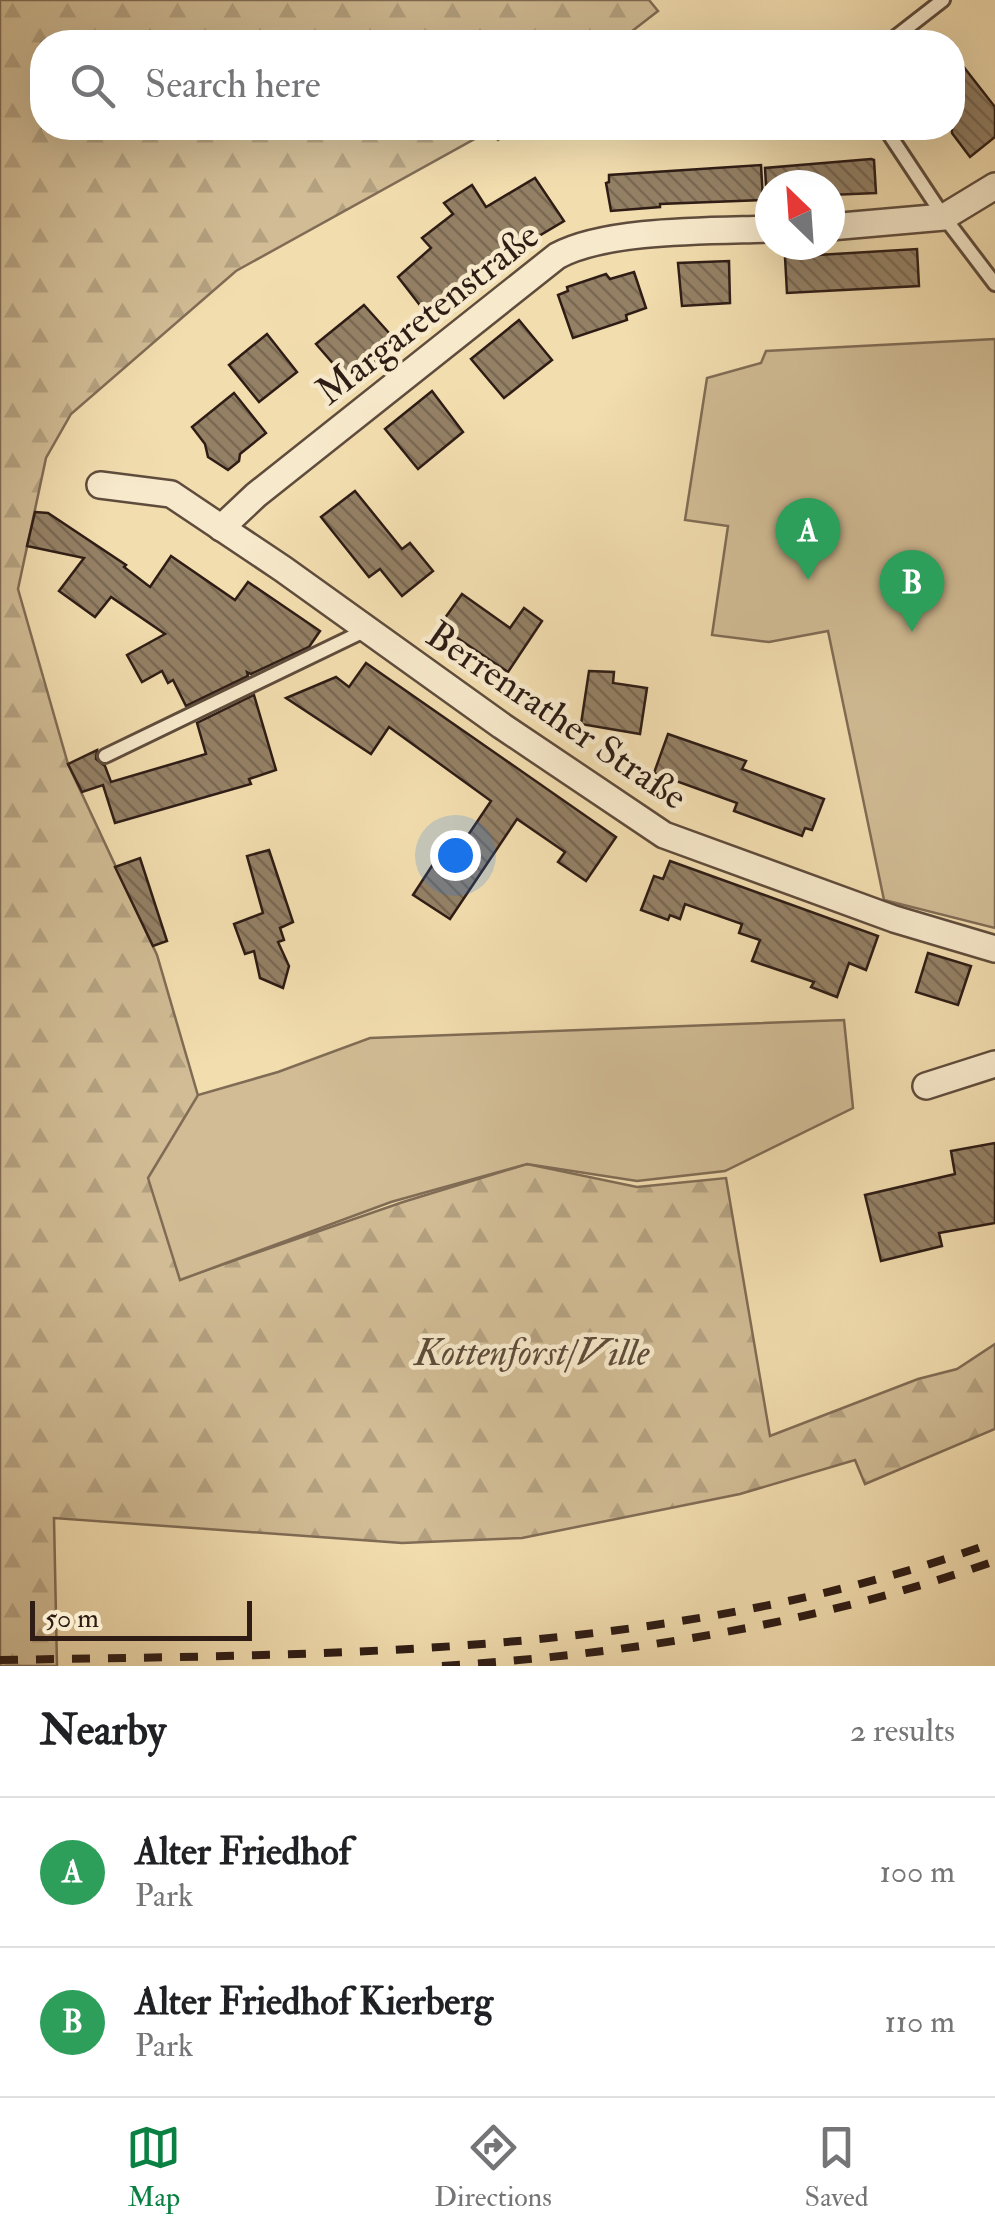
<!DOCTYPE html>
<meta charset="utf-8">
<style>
body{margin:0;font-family:"IM FELL Double Pica",serif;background:#f2f2f2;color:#202124}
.compass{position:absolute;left:755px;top:170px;width:90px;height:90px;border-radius:50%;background:#fff;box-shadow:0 10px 40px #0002;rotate:335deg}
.scale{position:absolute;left:30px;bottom:25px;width:222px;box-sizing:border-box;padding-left:10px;border:5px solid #2e1c15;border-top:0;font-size:28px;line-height:35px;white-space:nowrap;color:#2e1c15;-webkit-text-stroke:8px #f7e9cb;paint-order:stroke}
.you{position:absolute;left:455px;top:855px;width:35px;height:35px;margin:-25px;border:8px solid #fff;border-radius:50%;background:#1a73e8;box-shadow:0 0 0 15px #1a73e833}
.badge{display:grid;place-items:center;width:65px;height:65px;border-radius:50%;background:#0b8043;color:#fff;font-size:32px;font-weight:700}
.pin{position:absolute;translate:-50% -82px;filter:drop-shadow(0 2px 5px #0008)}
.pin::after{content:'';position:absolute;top:52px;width:35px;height:30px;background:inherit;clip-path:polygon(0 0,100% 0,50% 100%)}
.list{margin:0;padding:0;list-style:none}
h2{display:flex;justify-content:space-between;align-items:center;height:130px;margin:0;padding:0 40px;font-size:42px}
h2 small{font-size:32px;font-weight:400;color:#757577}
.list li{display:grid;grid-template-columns:65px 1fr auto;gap:30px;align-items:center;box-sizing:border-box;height:150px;padding:0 40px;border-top:2px solid #e0e0e0}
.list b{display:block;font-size:38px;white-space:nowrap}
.list p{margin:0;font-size:32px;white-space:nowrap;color:#757577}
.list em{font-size:32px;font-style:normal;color:#757577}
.icon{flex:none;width:55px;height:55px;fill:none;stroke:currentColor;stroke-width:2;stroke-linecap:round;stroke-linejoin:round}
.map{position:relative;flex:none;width:995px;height:1666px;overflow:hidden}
.search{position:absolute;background:#fff;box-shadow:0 10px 40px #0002;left:30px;right:30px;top:30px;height:110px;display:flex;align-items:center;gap:25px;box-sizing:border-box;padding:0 35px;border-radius:40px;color:#757577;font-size:38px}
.sheet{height:430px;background:#fff}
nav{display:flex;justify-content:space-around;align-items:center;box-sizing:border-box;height:140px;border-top:2px solid #e0e0e0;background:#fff;font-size:28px;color:#757577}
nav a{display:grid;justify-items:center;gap:5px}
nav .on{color:#0b8043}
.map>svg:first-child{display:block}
.forest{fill:url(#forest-firs);stroke:#806c55;stroke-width:2.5}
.green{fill:#d1bc95;stroke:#806c55;stroke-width:2.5}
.building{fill:url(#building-back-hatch);stroke:#2e1c15;stroke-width:2.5}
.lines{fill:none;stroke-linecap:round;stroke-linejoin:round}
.lane-casing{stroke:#5f4c3c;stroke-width:18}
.street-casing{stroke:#5f4c3c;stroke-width:30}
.lane{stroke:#f7e9cb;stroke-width:12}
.street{stroke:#f7e9cb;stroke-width:25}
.rail{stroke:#2e1c15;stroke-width:8;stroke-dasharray:18 18;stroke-linecap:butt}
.labels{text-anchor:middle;stroke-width:9;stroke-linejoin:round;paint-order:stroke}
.street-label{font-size:38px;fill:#2e1c15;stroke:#f7e9cb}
.park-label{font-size:38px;font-style:italic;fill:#5f4c3b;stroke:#f7e9cb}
</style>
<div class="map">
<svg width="995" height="1666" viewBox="0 0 995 1666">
<defs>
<pattern id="forest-firs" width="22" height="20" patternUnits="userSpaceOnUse" patternTransform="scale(2.5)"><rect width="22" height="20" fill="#d1bc95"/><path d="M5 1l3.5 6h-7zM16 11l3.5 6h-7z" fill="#b4a180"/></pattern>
<pattern id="building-back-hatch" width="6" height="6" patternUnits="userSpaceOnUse" patternTransform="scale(2.5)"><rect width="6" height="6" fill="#948065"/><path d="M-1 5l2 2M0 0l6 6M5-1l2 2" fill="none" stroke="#796852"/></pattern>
</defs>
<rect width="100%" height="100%" fill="#f2ddaf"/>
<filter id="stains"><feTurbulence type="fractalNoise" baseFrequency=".002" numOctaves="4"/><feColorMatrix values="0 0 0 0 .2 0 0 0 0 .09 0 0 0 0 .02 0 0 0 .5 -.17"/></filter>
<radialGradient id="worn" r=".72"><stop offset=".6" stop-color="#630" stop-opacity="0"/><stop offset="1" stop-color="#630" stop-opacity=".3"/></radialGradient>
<path class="forest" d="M 0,0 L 649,0 L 658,11 L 618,42 L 42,42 L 42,128 L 514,128 L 498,140 L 491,130 L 236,271 L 71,414 L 46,458 L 18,589 L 68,764 L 157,955 L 199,1099 L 181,1279 L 403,1202 L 527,1164 L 637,1187 L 726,1178 L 770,1436 L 918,1379 L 957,1369 L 995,1344 L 995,1429 L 865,1484 L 855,1460 L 740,1494 L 522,1538 L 402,1543 L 54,1518 L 57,1666 L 0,1666 Z"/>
<g class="green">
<path d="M 995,339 L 995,928 L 884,900 L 828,631 L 769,642 L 712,635 L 728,526 L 685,520 L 707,378 L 761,363 L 766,351 Z"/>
<path d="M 844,1020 L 853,1108 L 725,1171 L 637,1181 L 527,1164 L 391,1202 L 180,1280 L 148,1178 L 198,1095 L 278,1072 L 370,1038 Z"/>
</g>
<g class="building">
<path d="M 952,52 L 995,107 L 995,137 L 970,157 L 952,133 Z"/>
<path d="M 871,159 L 874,160 L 876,193 L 830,195 L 830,185 L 766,185 L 765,168 Z"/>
<path d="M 761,165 L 763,200 L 660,204 L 660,207 L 611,211 L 606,183 L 609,182 L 609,175 Z"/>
<path d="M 535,178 L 564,221 L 475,274 L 479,279 L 436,313 L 426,313 L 398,277 L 431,248 L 422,238 L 453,214 L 444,203 L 472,185 L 486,207 Z"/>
<path d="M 917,249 L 919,286 L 787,293 L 785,257 Z"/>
<path d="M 729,261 L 730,303 L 682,306 L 678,263 Z"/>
<path d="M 634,272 L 646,308 L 626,315 L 627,320 L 573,338 L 558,295 L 568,291 L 567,287 L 606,274 L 610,279 Z"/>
<path d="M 364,305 L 398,343 L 350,383 L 316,344 Z"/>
<path d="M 519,320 L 552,360 L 504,398 L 471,359 Z"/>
<path d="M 267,334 L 297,372 L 259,402 L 229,365 Z"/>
<path d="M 432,391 L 463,432 L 418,469 L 385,429 Z"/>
<path d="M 234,393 L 266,433 L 240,454 L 239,461 L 228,470 L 208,457 L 205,444 L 192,427 Z"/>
<path d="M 355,491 L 402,549 L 410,543 L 433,571 L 402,596 L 380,569 L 369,577 L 321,517 Z"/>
<path d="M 35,512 L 48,513 L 126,565 L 124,567 L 150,587 L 171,556 L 235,600 L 248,582 L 320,631 L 309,647 L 251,674 L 247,672 L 248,676 L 186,706 L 173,680 L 168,683 L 162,671 L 142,682 L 127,655 L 165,634 L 111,597 L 95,617 L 59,591 L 84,558 L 27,546 Z"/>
<path d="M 462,594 L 510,628 L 524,608 L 542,621 L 508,672 L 447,631 L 452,623 L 445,618 Z"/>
<path d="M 366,663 L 616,837 L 586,881 L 558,862 L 565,852 L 517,819 L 450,919 L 413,895 L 439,855 L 450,862 L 491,801 L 389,727 L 371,754 L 286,698 L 336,677 L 349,687 Z"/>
<path d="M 589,671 L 614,672 L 613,683 L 647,688 L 640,734 L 581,724 Z"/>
<path d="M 254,695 L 276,770 L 249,779 L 251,784 L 115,823 L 103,785 L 82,792 L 68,764 L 97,750 L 96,759 L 105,766 L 111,782 L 206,754 L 197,723 Z"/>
<path d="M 668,734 L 746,761 L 742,769 L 824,799 L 812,830 L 805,828 L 802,836 L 734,811 L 737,803 L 654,773 Z"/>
<path d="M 269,850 L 293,922 L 280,928 L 284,940 L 278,942 L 289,966 L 283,988 L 260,978 L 254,951 L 245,954 L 234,924 L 263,913 L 247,856 Z"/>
<path d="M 140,858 L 167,941 L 153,946 L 115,867 Z"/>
<path d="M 670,861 L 878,936 L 866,970 L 849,963 L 837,997 L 811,987 L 814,982 L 752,961 L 760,940 L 739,933 L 742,924 L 685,904 L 680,919 L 670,915 L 668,920 L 641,910 L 654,876 L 663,879 Z"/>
<path d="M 928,953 L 971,966 L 958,1005 L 916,992 Z"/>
<path d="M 995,1143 L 995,1223 L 939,1233 L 942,1246 L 881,1261 L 865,1195 L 955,1174 L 951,1151 Z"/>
</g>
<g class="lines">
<g class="lane-casing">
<g id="lane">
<path d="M 889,42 L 943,0"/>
<path d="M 885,128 L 944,217 L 995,284"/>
<path d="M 105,756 L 366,630"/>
</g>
</g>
<g class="street-casing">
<g id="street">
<path d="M 830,227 L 944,217 L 995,186"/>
<path d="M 100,485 L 171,494 L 283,569 L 502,726 L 664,835 L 894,919 L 995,949"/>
<path d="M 221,528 L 256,495 L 557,256 C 606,229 712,231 770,229"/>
<path d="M 926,1086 L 995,1064"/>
</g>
</g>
<use href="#lane" class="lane"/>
<use href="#street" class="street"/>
<g class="rail">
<path d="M 0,1660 C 336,1654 675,1658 995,1542"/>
<path d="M 442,1666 C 632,1654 816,1624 995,1561"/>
</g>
</g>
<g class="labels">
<g class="street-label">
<text transform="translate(427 313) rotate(-38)" y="13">Margaretenstraße</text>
<text transform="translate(557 715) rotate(34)" y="13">Berrenrather Straße</text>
</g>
<g class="park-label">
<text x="532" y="1365">Kottenforst/Ville</text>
</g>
</g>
<rect width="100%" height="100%" filter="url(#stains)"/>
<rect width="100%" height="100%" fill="url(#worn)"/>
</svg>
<svg class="compass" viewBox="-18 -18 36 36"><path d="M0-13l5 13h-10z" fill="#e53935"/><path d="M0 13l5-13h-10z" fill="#757577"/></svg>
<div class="scale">50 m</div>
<div class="you"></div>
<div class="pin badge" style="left:808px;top:580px;background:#2e9e5b">A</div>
<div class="pin badge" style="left:912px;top:632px;background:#2e9e5b">B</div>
<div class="search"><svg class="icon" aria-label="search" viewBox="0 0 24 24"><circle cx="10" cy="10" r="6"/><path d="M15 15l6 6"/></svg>Search here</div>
</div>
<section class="sheet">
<h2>Nearby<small>2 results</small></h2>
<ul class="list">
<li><span class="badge" style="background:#2e9e5b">A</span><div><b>Alter Friedhof</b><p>Park</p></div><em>100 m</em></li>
<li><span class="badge" style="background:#2e9e5b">B</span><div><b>Alter Friedhof Kierberg</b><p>Park</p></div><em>110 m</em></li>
</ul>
</section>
<nav>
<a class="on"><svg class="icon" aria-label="map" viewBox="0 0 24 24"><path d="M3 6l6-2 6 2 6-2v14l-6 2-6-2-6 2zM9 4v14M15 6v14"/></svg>Map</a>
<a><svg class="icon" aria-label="directions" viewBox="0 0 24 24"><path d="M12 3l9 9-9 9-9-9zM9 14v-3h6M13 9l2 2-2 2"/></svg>Directions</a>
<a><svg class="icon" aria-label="saved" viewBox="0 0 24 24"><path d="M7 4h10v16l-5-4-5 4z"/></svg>Saved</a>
</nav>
